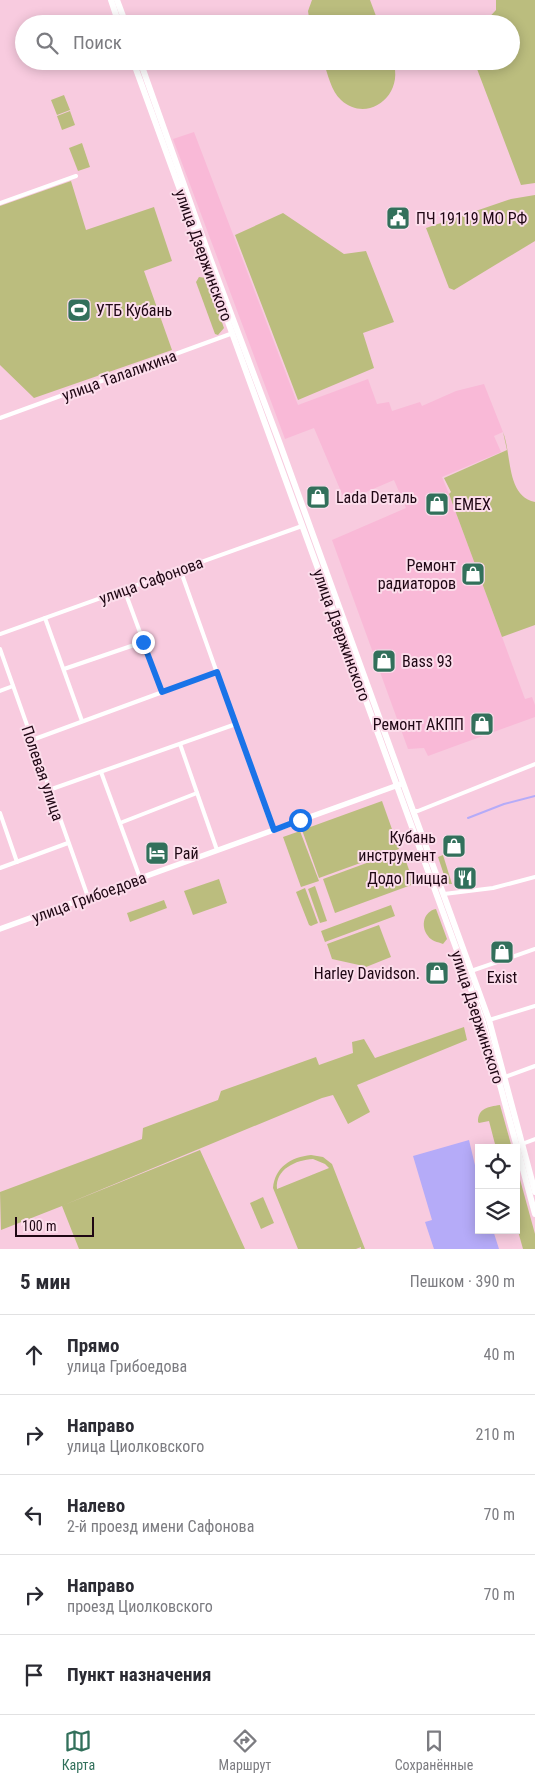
<!DOCTYPE html>
<html lang="ru">
<meta charset="utf-8">
<style>
body{margin:0;font-family:"Roboto Condensed",sans-serif;background:#f2f2f3;color:#2b2b33}
.controls{position:absolute;right:15px;bottom:15px;display:grid;overflow:hidden;border-radius:0px;box-shadow:0 2px 12px #0003}
.controls button{width:45px;height:45px;display:grid;place-items:center;padding:0;border:0;border-bottom:1px solid #e1e1e2;background:#fff;color:#2b2b33;font:25px sans-serif}
.scale{position:absolute;left:15px;bottom:12px;width:79px;box-sizing:border-box;padding-left:5px;border:2px solid #1f0714;border-top:0;font-size:14px;line-height:18px;white-space:nowrap;color:#1f0714;-webkit-text-stroke:4px #fcddeb;paint-order:stroke}
.stop{position:absolute;width:15px;height:15px;margin:-11px;border:4px solid #1a73e8;border-radius:50%;background:#fff}
.stop.end{background:#1a73e8;border-color:#fff;box-shadow:0 1px 5px #0008}
.list{margin:0;padding:0;list-style:none}
h2{display:flex;justify-content:space-between;align-items:center;height:65px;margin:0;padding:0 20px;font-size:21px}
h2 small{font-size:16px;font-weight:400;color:#7c7c81}
.list li{display:grid;grid-template-columns:32px 1fr auto;gap:15px;align-items:center;box-sizing:border-box;height:80px;padding:0 20px;border-top:1px solid #e1e1e2}
.list b{display:block;font-size:19px;white-space:nowrap}
.list p{margin:0;font-size:16px;white-space:nowrap;color:#7c7c81}
.list em{font-size:16px;font-style:normal;color:#7c7c81}
.icon{flex:none;width:28px;height:28px;fill:none;stroke:currentColor;stroke-width:2;stroke-linecap:round;stroke-linejoin:round}
.map{position:relative;flex:none;width:535px;height:1249px;overflow:hidden}
.search{position:absolute;background:#fff;box-shadow:0 2px 12px #0003;left:15px;right:15px;top:15px;height:55px;display:flex;align-items:center;gap:12px;box-sizing:border-box;padding:0 18px;border-radius:28px;color:#7c7c81;font-size:19px}
.sheet{height:465px;background:#fff}
nav{display:flex;justify-content:space-around;align-items:center;box-sizing:border-box;height:70px;border-top:1px solid #e1e1e2;background:#fff;font-size:14px;color:#7c7c81}
nav a{display:grid;justify-items:center;gap:2px}
nav .on{color:#32705b}
.map>svg:first-child{display:block}
.built{fill:#f9b9d7}
.green{fill:#bbbd7e;fill-rule:evenodd}
.water{fill:#b5abf8}
.lines{fill:none;stroke-linecap:round;stroke-linejoin:round}
.stream{stroke:#b5abf8;stroke-width:2}
.street{stroke:#fff;stroke-width:4}
.secondary{stroke:#fff;stroke-width:5.5}
.primary{stroke:#fff;stroke-width:6}
.route{stroke:#1a73e8;stroke-width:6}
.labels{text-anchor:middle;stroke-width:4;stroke-linejoin:round;paint-order:stroke}
.poi-label{font-size:16px;fill:#1f0714;stroke:#fcddeb;text-anchor:start}
.street-label{font-size:16px;fill:#1f0714;stroke:#fcddeb}
</style>
<div class="map">
<svg width="535" height="1249" viewBox="0 0 535 1249">
<rect width="100%" height="100%" fill="#f8cbdf"/>
<path class="built" d="M 194,132 L 298,405 L 368,379 L 377,404 L 389,402 L 392,411 L 420,402 L 422,406 L 456,391 L 484,384 L 503,432 L 494,436 L 501,452 L 442,477 L 449,494 L 525,699 L 532,697 L 535,705 L 535,717 L 428,756 L 424,748 L 408,749 L 332,540 L 406,508 L 394,480 L 345,501 L 314,428 L 285,439 L 173,139 Z"/>
<g class="green">
<path d="M 312,0 L 370,0 L 379,24 L 310,24 L 308,11 Z"/>
<path d="M 496,0 L 535,0 L 535,183 L 521,185 L 474,61 L 511,61 L 511,24 L 483,24 L 496,10 Z"/>
<path d="M 323,61 L 393,61 C 405,96 367,124 341,100 C 331,91 328,74 323,61 Z"/>
<path d="M 64,95 L 70,110 L 57,115 L 51,100 Z"/>
<path d="M 70,111 L 75,125 L 62,130 L 57,116 Z"/>
<path d="M 82,143 L 90,167 L 78,171 L 69,148 Z"/>
<path d="M 71,181 L 86,230 L 154,207 L 172,261 L 144,271 L 172,350 L 34,398 L 0,365 L 0,206 Z"/>
<path d="M 535,195 L 535,241 L 454,290 L 449,288 L 426,228 L 511,199 Z"/>
<path d="M 283,213 L 344,254 L 366,251 L 394,322 L 363,333 L 374,368 L 298,400 L 235,235 Z"/>
<path d="M 199,277 L 206,278 L 224,328 L 218,335 L 215,334 L 196,282 Z"/>
<path d="M 503,432 C 512,455 506,496 535,502 L 535,625 L 502,637 L 449,494 L 451,492 L 444,478 L 507,450 Z"/>
<path d="M 382,801 L 399,849 L 319,878 L 302,830 Z"/>
<path d="M 300,831 L 319,881 L 301,887 L 283,837 Z"/>
<path d="M 402,850 L 414,884 L 335,913 L 323,879 Z"/>
<path d="M 443,855 L 452,884 L 447,884 L 438,857 Z"/>
<path d="M 219,879 L 227,903 L 193,915 L 184,891 Z"/>
<path d="M 315,886 L 327,921 L 320,923 L 308,889 Z"/>
<path d="M 305,888 L 318,923 L 311,926 L 309,925 L 296,892 Z"/>
<path d="M 164,900 L 167,908 L 130,922 L 127,913 Z"/>
<path d="M 391,905 L 395,916 L 325,942 L 321,931 Z"/>
<path d="M 436,909 L 447,939 L 443,944 C 438,942 431,941 428,936 C 420,926 424,911 436,909 Z"/>
<path d="M 379,925 L 391,957 L 361,969 L 359,965 L 332,959 L 327,944 Z"/>
<path d="M 464,1027 L 467,1040 L 357,1085 L 370,1112 L 348,1124 L 333,1095 L 322,1098 L 64,1205 L 200,1150 L 245,1249 L 79,1249 L 62,1206 L 1,1230 L 0,1192 L 142,1139 L 143,1128 L 218,1100 L 221,1091 L 316,1057 L 319,1065 L 353,1053 L 352,1042 L 364,1039 L 375,1058 Z"/>
<path d="M 500,1105 L 512,1148 L 496,1148 L 489,1121 L 479,1123 L 478,1122 C 478,1108 488,1107 500,1105 Z"/>
<path d="M 311,1155 L 323,1157 L 332,1164 L 365,1249 L 361,1249 L 361,1247 L 356,1249 L 298,1249 L 273,1188 C 275,1167 291,1157 311,1155 ZM 313,1159 L 325,1164 L 329,1168 L 277,1189 C 275,1169 296,1160 313,1159 Z"/>
<path d="M 516,1165 L 535,1234 L 535,1249 L 523,1249 L 516,1224 Z"/>
<path d="M 263,1197 L 274,1223 L 261,1229 L 250,1203 Z"/>
</g>
<path class="water" d="M 469,1140 L 479,1182 L 479,1230 L 493,1230 L 499,1249 L 434,1249 L 425,1222 L 432,1220 L 413,1156 Z"/>
<g class="lines">
<path class="stream" d="M 468,818 L 504,804 L 535,796"/>
<g class="street">
<path d="M 0,203 L 76,176"/>
<path d="M 0,418 L 233,333"/>
<path d="M 180,569 L 273,830"/>
<path d="M 124,589 L 162,692"/>
<path d="M 45,618 L 82,721"/>
<path d="M 0,634 L 302,526"/>
<path d="M 0,649 L 88,897"/>
<path d="M 64,669 L 143,642"/>
<path d="M 0,691 L 13,686"/>
<path d="M 32,740 L 217,672"/>
<path d="M 180,744 L 217,850"/>
<path d="M 101,772 L 140,878"/>
<path d="M 49,790 L 236,724"/>
<path d="M 413,811 L 418,811 L 535,764"/>
<path d="M 0,813 L 17,862"/>
<path d="M 120,823 L 197,793"/>
<path d="M 0,868 L 68,843"/>
<path d="M 444,894 L 493,888 L 535,877"/>
<path d="M 471,971 L 535,949"/>
<path d="M 489,1020 L 535,1006"/>
<path d="M 505,1077 L 535,1066"/>
<path d="M 522,1144 L 535,1139"/>
</g>
<path class="secondary" d="M 0,929 L 401,784"/>
<g class="primary">
<path d="M 111,0 L 119,24"/>
<path d="M 117,0 L 126,24"/>
<path d="M 133,61 L 483,1022 L 535,1214"/>
<path d="M 140,61 L 210,258 L 280,444 L 489,1020 L 535,1192"/>
</g>
</g>
<g class="lines">
<path class="route" d="M 143,642 L 162,692 L 217,672 L 274,830 L 300,820"/>
</g>
<defs>
<g id="civic-square" transform="scale(1.25)"><rect x="-9" y="-9" width="18" height="18" rx="4" fill="#32705b" stroke="#fcddeb"/><path d="M-.6-6.5H3V-4.5H.6V-3L4-1V1h2V6H-6V1h2V-1L-.6-3ZM-1.2 2.5V6h2.4V2.5Z" fill="#fff"/></g>
<g id="stadium-square" transform="scale(1.25)"><rect x="-9" y="-9" width="18" height="18" rx="4" fill="#32705b" stroke="#fcddeb"/><path d="M0-5a6.5 5 0 1 0 0 10a6.5 5 0 1 0 0-10ZM-3.5-1.8h7v3.6h-7Z" fill="#fff"/></g>
<g id="shop-square" transform="scale(1.25)"><rect x="-9" y="-9" width="18" height="18" rx="4" fill="#32705b" stroke="#fcddeb"/><path d="M-5-2.5h2.3a2.7 3.5 0 0 1 5.4 0H5L5.5 6h-11ZM-1.5-2.5h3a1.5 2.3 0 0 0-3 0Z" fill="#fff"/></g>
<g id="hotel-square" transform="scale(1.25)"><rect x="-9" y="-9" width="18" height="18" rx="4" fill="#32705b" stroke="#fcddeb"/><path d="M-6-4.5h1.5V1H6V5H4.5V3h-9V5H-6ZM-4 0a1.8 1.8 0 1 1 3.6 0ZM.5 0V-2.5h3Q6-2.5 6 0Z" fill="#fff"/></g>
<g id="restaurant-square" transform="scale(1.25)"><rect x="-9" y="-9" width="18" height="18" rx="4" fill="#32705b" stroke="#fcddeb"/><path d="M-5-6h1v4h1v-4h1v4h1v-4h1v5L-1.5 .5V6h-2V.5L-5-1ZM5-6V6H3V1.5H1.5Q1.5-4 5-6Z" fill="#fff"/></g>
</defs>
<g fill-rule="evenodd">
<use href="#civic-square" x="398" y="218"/>
<use href="#stadium-square" x="79" y="310"/>
<use href="#shop-square" x="318" y="497"/>
<use href="#shop-square" x="437" y="504"/>
<use href="#shop-square" x="473" y="574"/>
<use href="#shop-square" x="384" y="661"/>
<use href="#shop-square" x="482" y="724"/>
<use href="#shop-square" x="454" y="846"/>
<use href="#hotel-square" x="157" y="853"/>
<use href="#restaurant-square" x="465" y="878"/>
<use href="#shop-square" x="502" y="952"/>
<use href="#shop-square" x="437" y="973"/>
</g>
<g class="labels">
<g class="poi-label">
<text x="416" y="224">ПЧ 19119 МО РФ</text>
<text x="96" y="316">УТБ Кубань</text>
<text x="336" y="503">Lada Dеталь</text>
<text x="454" y="510">EMEX</text>
<text x="456" y="571" text-anchor="end">Ремонт<tspan x="456" dy="18">радиаторов</tspan></text>
<text x="402" y="667">Bass 93</text>
<text x="464" y="730" text-anchor="end">Ремонт АКПП</text>
<text x="436" y="843" text-anchor="end">Кубань<tspan x="436" dy="18">инструмент</tspan></text>
<text x="174" y="859">Рай</text>
<text x="448" y="884" text-anchor="end">Додо Пицца</text>
<text x="420" y="979" text-anchor="end">Harley Davidson.</text>
<text x="502" y="983" text-anchor="middle">Exist</text>
</g>
<g class="street-label">
<text transform="translate(204 255) rotate(70)" y="6">улица Дзержинского</text>
<text transform="translate(119 375) rotate(-20)" y="6">улица Талалихина</text>
<text transform="translate(151 580) rotate(-20)" y="6">улица Сафонова</text>
<text transform="translate(342 635) rotate(70)" y="6">улица Дзержинского</text>
<text transform="translate(43 773) rotate(71)" y="6">Полевая улица</text>
<text transform="translate(89 897) rotate(-20)" y="6">улица Грибоедова</text>
<text transform="translate(478 1017) rotate(72)" y="6">улица Дзержинского</text>
</g>
</g>
</svg>
<div class="controls">
<button><svg class="icon" aria-label="locate" viewBox="0 0 24 24"><circle cx="12" cy="12" r="6"/><path d="M12 2v4M12 18v4M2 12h4M18 12h4"/></svg></button>
<button><svg class="icon" aria-label="layers" viewBox="0 0 24 24"><path d="M12 4l9 5-9 5-9-5zM3 14l9 5 9-5"/></svg></button>
</div>
<div class="scale">100 m</div>
<div class="stop" style="left:300px;top:820px"></div>
<div class="stop end" style="left:143px;top:642px"></div>
<div class="search"><svg class="icon" aria-label="search" viewBox="0 0 24 24"><circle cx="10" cy="10" r="6"/><path d="M15 15l6 6"/></svg>Поиск</div>
</div>
<section class="sheet">
<h2>5 мин<small>Пешком · 390 m</small></h2>
<ul class="list">
<li><svg class="icon" aria-label="ahead" viewBox="0 0 24 24"><path d="M12 20V5M6 11l6-6 6 6"/></svg><div><b>Прямо</b><p>улица Грибоедова</p></div><em>40 m</em></li>
<li><svg class="icon" aria-label="right" viewBox="0 0 24 24"><path d="M7 20v-9h11M14 6l5 5-5 5"/></svg><div><b>Направо</b><p>улица Циолковского</p></div><em>210 m</em></li>
<li><svg class="icon" aria-label="left" viewBox="0 0 24 24"><path d="M17 20v-9H6M10 6l-5 5 5 5"/></svg><div><b>Налево</b><p>2-й проезд имени Сафонова</p></div><em>70 m</em></li>
<li><svg class="icon" aria-label="right" viewBox="0 0 24 24"><path d="M7 20v-9h11M14 6l5 5-5 5"/></svg><div><b>Направо</b><p>проезд Циолковского</p></div><em>70 m</em></li>
<li><svg class="icon" aria-label="arrive" viewBox="0 0 24 24"><path d="M6 21V4h12l-3 4 3 4H6"/></svg><div><b>Пункт назначения</b></div></li>
</ul>
</section>
<nav>
<a class="on"><svg class="icon" aria-label="map" viewBox="0 0 24 24"><path d="M3 6l6-2 6 2 6-2v14l-6 2-6-2-6 2zM9 4v14M15 6v14"/></svg>Карта</a>
<a><svg class="icon" aria-label="directions" viewBox="0 0 24 24"><path d="M12 3l9 9-9 9-9-9zM9 14v-3h6M13 9l2 2-2 2"/></svg>Маршрут</a>
<a><svg class="icon" aria-label="saved" viewBox="0 0 24 24"><path d="M7 4h10v16l-5-4-5 4z"/></svg>Сохранённые</a>
</nav>
